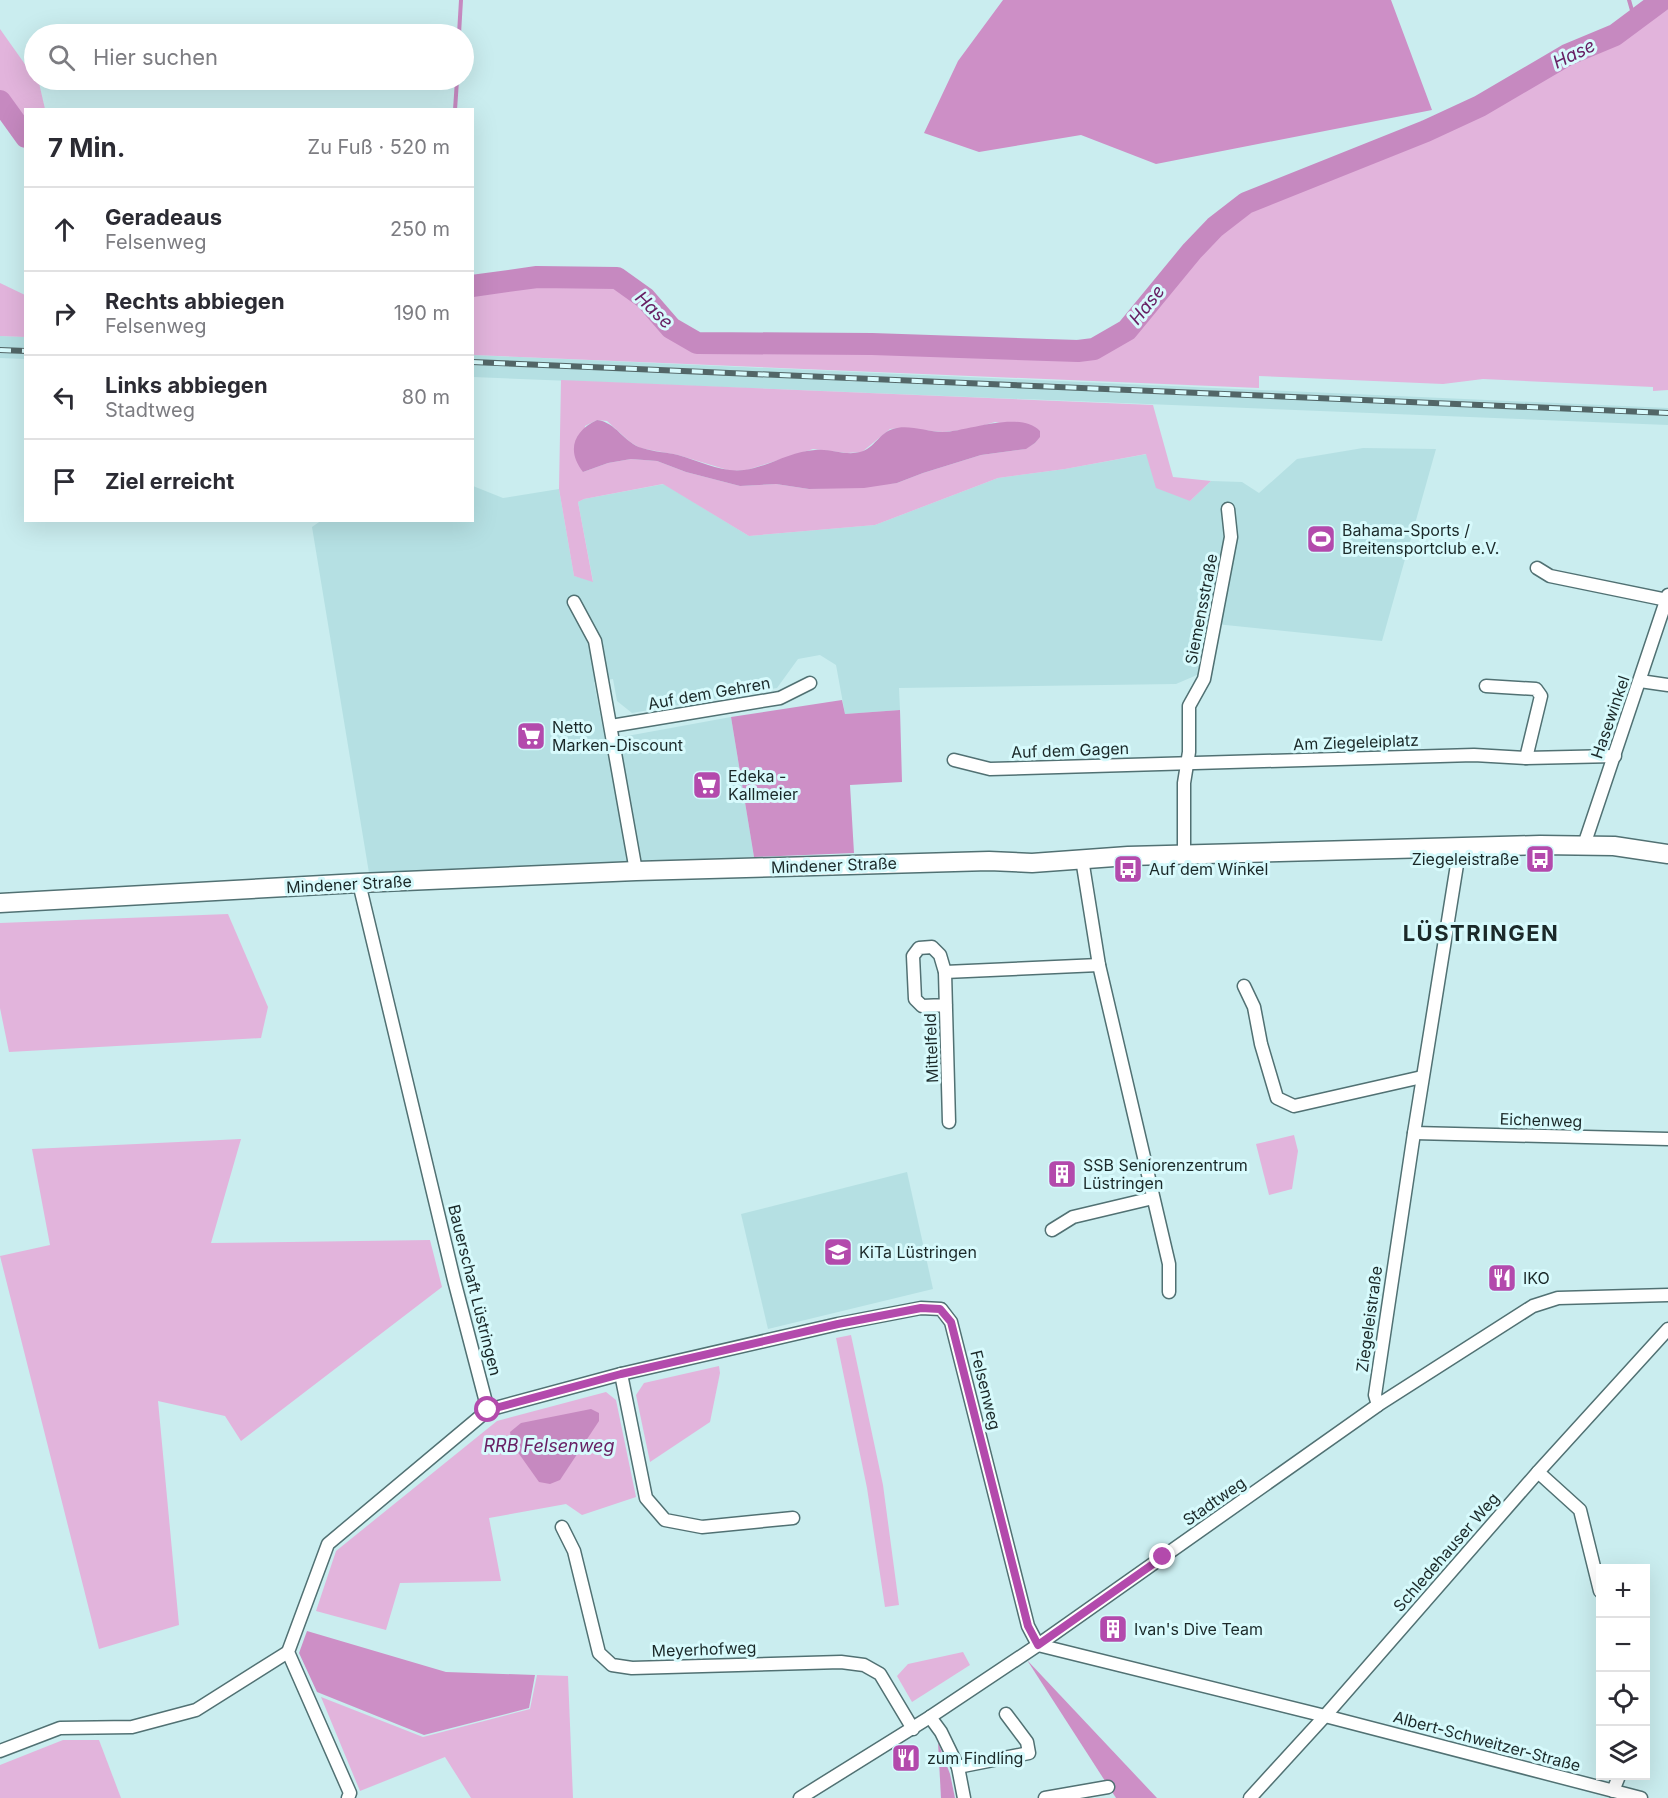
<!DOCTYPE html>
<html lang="de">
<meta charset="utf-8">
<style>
body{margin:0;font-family:Inter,sans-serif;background:#f2f2f3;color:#2b2b33}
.controls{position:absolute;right:18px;bottom:18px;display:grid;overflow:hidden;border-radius:0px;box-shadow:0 6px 24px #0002}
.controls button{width:54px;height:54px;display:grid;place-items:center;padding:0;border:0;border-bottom:2px solid #e1e1e2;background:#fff;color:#2b2b33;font:30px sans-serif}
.stop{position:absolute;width:18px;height:18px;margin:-14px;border:4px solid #b34aac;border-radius:50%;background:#fff}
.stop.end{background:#b34aac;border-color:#fff;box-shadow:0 2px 6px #0008}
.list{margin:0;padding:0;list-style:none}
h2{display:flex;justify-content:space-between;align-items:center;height:78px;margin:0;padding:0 24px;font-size:26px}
h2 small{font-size:20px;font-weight:400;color:#7c7c81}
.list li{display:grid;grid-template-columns:39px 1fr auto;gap:18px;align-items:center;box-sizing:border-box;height:84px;padding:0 24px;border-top:2px solid #e1e1e2}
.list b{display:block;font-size:22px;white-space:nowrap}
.list p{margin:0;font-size:20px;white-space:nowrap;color:#7c7c81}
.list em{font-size:20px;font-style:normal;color:#7c7c81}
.icon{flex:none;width:33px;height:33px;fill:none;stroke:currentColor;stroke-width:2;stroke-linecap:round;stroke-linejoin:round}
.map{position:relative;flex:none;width:1668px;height:1798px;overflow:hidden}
.search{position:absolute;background:#fff;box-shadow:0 6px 24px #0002;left:24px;top:24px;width:450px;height:66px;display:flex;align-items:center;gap:15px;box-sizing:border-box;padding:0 21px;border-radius:33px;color:#7c7c81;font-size:22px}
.panel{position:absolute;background:#fff;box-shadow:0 6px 24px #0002;left:24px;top:108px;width:450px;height:414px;border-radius:0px}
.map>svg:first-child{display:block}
.built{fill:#b5e0e3}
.green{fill:#e2b4dc;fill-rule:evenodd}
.forest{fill:#cd8fc6}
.water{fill:#c689c0}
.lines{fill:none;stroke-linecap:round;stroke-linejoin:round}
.stream{stroke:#c689c0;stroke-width:4}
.river{stroke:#c689c0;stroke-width:22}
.minor-casing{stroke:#517173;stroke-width:15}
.secondary-casing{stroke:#517173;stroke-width:21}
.minor{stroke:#fff;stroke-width:12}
.secondary{stroke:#fff;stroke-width:18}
.rail-casing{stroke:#526667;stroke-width:6}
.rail{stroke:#d7fafc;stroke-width:4;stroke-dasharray:11;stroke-linecap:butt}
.route{stroke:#b34aac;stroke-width:8}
.labels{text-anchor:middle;stroke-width:6;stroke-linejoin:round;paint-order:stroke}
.poi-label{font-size:16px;fill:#1b2929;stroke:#d7fafc;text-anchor:start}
.street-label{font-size:16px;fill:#1b2929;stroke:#d7fafc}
.water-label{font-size:18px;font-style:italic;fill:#682064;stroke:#d7fafc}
.district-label{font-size:22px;font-weight:bold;letter-spacing:1.5px;fill:#1b2929;stroke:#d7fafc}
</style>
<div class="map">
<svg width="1668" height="1798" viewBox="0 0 1668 1798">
<rect width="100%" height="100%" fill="#caedef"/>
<g class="built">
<path d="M 0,336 L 25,337 L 25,359 L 0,358 Z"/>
<path d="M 473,355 L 1668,408 L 1668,425 L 473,377 Z"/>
<path d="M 1363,448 L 1436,449 L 1382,641 L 1206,623 L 1197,675 L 1176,684 L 899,688 L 900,710 L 845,714 L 836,665 L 820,655 L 798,659 L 777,688 L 632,713 L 617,701 L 613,679 L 594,682 L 605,740 L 731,717 L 754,857 L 369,873 L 312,527 L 322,520 L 472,520 L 473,486 L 503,498 L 559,489 L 574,576 L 593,581 L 578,502 L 584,499 L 664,484 L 749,536 L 875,525 L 998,478 L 1065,469 L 1147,454 L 1190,501 L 1211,481 L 1242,482 L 1259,493 L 1297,459 Z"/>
<path d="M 907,1172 L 933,1289 L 768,1329 L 741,1214 Z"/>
</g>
<g class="green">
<path d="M 1662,0 L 1668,0 L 1668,390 L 1653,391 L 1653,387 L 1483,379 L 1443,384 L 1259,376 L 1259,388 L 473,355 L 473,286 L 537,277 L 617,278 L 645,298 L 671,328 L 698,343 L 872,344 L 1078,351 L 1094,349 L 1127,329 L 1192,251 L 1215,227 L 1241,206 L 1272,191 L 1426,131 L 1480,106 L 1567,55 L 1615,35 Z"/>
<path d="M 0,29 L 34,77 L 34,80 L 39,83 L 45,109 L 26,110 L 25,137 L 0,101 Z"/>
<path d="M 0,283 L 25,295 L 25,337 L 0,336 Z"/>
<path d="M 561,380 L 1153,405 L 1173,477 L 1211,481 L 1190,501 L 1156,488 L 1146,454 L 1065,469 L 998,478 L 875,525 L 749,536 L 663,484 L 584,499 L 578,502 L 593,582 L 574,576 L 559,489 ZM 597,420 L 607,421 L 630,442 L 640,448 L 678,455 L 731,471 L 747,470 L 813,449 L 847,453 L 862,452 L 890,429 L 900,428 L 943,432 L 971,429 L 995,422 L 1040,431 L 1040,436 L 1035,443 L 1025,449 L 981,455 L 923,473 L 897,483 L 809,489 L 776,484 L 740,486 L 686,472 L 657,461 L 631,459 L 608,463 L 583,472 L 585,426 Z"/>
<path d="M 228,914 L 268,1007 L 261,1038 L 9,1052 L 0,1008 L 0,923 Z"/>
<path d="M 1294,1135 L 1298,1151 L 1292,1189 L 1269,1195 L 1256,1144 Z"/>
<path d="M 241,1139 L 211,1243 L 430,1240 L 442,1287 L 241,1441 L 225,1416 L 158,1401 L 179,1625 L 99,1649 L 0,1256 L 50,1245 L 32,1149 Z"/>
<path d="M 851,1335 L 883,1485 L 899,1605 L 885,1607 L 867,1488 L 836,1338 Z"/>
<path d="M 719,1366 L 720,1373 L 710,1422 L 650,1462 L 636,1395 L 644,1383 Z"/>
<path d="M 606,1392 L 616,1400 L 636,1497 L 582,1515 L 566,1504 L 489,1518 L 501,1581 L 400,1583 L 386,1630 L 316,1611 L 336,1551 L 497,1421 Z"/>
<path d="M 963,1652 L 970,1665 L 912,1702 L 897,1676 L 908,1664 Z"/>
<path d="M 537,1675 L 568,1676 L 573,1798 L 471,1798 L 445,1757 L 360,1791 L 321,1697 L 423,1737 L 530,1709 Z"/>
<path d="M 63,1740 L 99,1740 L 121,1798 L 0,1798 L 0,1765 Z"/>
</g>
<g class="forest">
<path d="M 1003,0 L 1391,0 L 1432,110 L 1156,164 L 1081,135 L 979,152 L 924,133 L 958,61 Z"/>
<path d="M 842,700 L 845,714 L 900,710 L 902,782 L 850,785 L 854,853 L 754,857 L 731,717 Z"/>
<path d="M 307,1631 L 446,1672 L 535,1675 L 529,1708 L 424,1735 L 317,1692 L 299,1653 Z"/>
<path d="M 1027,1660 L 1157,1798 L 1116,1798 Z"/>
<path d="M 938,1742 L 950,1774 L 955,1798 L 941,1798 Z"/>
</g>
<g class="water">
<path d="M 597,420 C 616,422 624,443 642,448 C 654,452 666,452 678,455 C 700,461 722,473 744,470 C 768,467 791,451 815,450 C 830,448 845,456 860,452 C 874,449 880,432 893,429 C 908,424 927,432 943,432 C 969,431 1019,410 1040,431 L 1040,437 L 1035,443 L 1026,449 L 981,455 L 923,473 L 897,483 L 864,488 L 809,489 L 776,484 L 740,486 L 686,472 L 657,461 L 631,459 L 608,463 L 583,472 C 566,450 574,431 597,420 Z"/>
<path d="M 591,1409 L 599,1413 L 599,1421 L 560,1480 L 550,1484 L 539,1482 L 512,1444 L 510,1432 L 521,1423 Z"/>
</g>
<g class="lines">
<g class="stream">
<path d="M 1629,0 L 1635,21"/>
<path d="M 459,34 L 461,0"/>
<path d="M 455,110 L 457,80"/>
<path d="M 472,280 L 477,285"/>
</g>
<g class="river">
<path d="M 0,101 L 26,137"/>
<path d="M 472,286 L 537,277 L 617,278 L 645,298 L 671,328 L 697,343 L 872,344 L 1078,351 L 1094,349 L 1127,330 L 1192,251 L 1215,227 L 1246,203 L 1426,131 L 1480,106 L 1567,55 L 1615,35 L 1662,0"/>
</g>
<g class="minor-casing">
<g id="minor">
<path d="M 1537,568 L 1550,576 L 1667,600"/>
<path d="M 574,602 L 595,641 L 636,871"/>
<path d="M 1640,681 L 1668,685"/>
<path d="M 1486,686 L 1536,689 L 1541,696 L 1526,758"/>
<path d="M 611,726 L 780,698 L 810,683"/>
<path d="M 954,760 L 990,769 L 1474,755 L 1526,758 L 1615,756"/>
<path d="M 1584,845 L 1668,595"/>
<path d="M 1184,855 L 1184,783 L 1189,752 L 1189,706 L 1204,679 L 1231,537 L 1228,509"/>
<path d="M 1082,859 L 1099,965 L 1169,1264 L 1169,1292"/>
<path d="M 945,972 L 1099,965"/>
<path d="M 1244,986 L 1254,1007 L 1261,1044 L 1277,1098 L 1294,1106 L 1422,1077"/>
<path d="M 946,1005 L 922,1006 L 915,999 L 913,956 L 919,948 L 932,947 L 940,955 L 945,972 L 949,1122"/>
<path d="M 1414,1133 L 1668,1139"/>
<path d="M 1052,1230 L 1073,1217 L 1153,1198"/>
<path d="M 621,1374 L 646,1498 L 665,1520 L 702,1527 L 793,1518"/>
<path d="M 1378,1405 L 1375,1395 L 1414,1133 L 1460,846"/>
<path d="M 488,1410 L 621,1374 L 838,1324 L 921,1308 L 941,1309 L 951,1322 L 1028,1626 L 1038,1645 L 1325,1716 L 1641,1798"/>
<path d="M 1538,1472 L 1580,1510 L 1600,1591"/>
<path d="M 562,1527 L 574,1551 L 599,1653 L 612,1665 L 632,1668 L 841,1662 L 864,1665 L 880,1674 L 913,1729"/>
<path d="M 930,1717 L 941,1732 L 958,1767 L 964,1798"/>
<path d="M 0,1751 L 60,1728 L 132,1727 L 196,1710 L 288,1652"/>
<path d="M 958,1767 L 1029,1753 L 1027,1742 L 1006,1714"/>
<path d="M 1613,1791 L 1619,1776"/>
<path d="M 348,1798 L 350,1793 L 288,1652 L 328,1544 L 488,1410 L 454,1280 L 359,883"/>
<path d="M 800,1798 L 930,1717 L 1038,1645 L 1378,1405 L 1533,1306 L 1558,1298 L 1668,1295"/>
<path d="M 1045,1798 L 1108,1787"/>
<path d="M 1250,1798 L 1325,1716 L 1538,1472 L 1668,1329"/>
</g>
</g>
<g class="secondary-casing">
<path id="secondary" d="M 0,903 L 359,883 L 636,871 L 989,861 L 1032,863 L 1128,856 L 1540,845 L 1614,846 L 1668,854"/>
</g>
<use href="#minor" class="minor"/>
<use href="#secondary" class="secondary"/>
<g class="rail-casing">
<g id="rail">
<path d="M 0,350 L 26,351"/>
<path d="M 472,362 L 1668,413"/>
</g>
</g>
<use href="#rail" class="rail"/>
</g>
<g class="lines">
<path class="route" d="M 488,1410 L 621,1374 L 838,1324 L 921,1308 L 940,1309 L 951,1322 L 1028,1626 L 1038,1645 L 1163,1557"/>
</g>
<defs>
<g id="stadium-square" transform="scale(1.5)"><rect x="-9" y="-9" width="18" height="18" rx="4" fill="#b34aac" stroke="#d7fafc"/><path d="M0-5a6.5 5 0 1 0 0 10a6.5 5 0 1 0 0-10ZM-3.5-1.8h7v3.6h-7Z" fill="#fff"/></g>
<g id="supermarket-square" transform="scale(1.5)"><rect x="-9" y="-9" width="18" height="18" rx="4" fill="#b34aac" stroke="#d7fafc"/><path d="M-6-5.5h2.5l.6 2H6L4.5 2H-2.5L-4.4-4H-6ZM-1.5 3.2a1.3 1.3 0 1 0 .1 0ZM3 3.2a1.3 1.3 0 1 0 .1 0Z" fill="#fff"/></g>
<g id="bus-square" transform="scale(1.5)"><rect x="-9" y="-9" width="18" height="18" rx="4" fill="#b34aac" stroke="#d7fafc"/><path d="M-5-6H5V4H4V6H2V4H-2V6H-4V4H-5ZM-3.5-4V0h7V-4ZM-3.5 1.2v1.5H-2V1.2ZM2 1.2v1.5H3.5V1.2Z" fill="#fff"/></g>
<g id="building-square" transform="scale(1.5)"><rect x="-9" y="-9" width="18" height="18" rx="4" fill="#b34aac" stroke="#d7fafc"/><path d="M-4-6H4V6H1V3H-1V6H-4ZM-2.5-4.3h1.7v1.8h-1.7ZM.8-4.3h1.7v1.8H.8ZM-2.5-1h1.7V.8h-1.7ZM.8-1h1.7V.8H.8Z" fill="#fff"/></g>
<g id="school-square" transform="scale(1.5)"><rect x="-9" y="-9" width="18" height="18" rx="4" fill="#b34aac" stroke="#d7fafc"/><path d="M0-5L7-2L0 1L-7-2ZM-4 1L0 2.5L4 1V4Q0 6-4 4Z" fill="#fff"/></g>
<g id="restaurant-square" transform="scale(1.5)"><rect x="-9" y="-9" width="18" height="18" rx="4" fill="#b34aac" stroke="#d7fafc"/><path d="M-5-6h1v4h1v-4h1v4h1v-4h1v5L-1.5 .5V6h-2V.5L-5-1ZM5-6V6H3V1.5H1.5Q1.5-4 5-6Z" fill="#fff"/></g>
</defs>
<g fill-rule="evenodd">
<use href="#stadium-square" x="1321" y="539"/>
<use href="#supermarket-square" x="531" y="736"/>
<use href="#supermarket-square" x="707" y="785"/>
<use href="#bus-square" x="1540" y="859"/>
<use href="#bus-square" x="1128" y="869"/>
<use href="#building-square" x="1062" y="1174"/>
<use href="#school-square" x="838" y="1252"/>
<use href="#restaurant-square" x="1502" y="1278"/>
<use href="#building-square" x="1113" y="1629"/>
<use href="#restaurant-square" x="906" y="1758"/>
</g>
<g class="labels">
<g class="poi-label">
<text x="1342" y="536">Bahama-Sports /<tspan x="1342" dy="18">Breitensportclub e.V.</tspan></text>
<text x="552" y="733">Netto<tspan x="552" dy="18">Marken-Discount</tspan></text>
<text x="728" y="782">Edeka -<tspan x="728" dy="18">Kallmeier</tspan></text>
<text x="1519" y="865" text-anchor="end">Ziegeleistraße</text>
<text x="1149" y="875">Auf dem Winkel</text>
<text x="1083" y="1171">SSB Seniorenzentrum<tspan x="1083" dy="18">Lüstringen</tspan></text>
<text x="859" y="1258">KiTa Lüstringen</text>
<text x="1523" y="1284">IKO</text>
<text x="1134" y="1635">Ivan's Dive Team</text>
<text x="927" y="1764">zum Findling</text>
</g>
<g class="street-label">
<text transform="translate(1201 609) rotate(-79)" y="6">Siemensstraße</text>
<text transform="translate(709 693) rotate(-10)" y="6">Auf dem Gehren</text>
<text transform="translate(1610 717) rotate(-71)" y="6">Hasewinkel</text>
<text transform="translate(1356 742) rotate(-2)" y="6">Am Ziegeleiplatz</text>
<text transform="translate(1070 750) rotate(-2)" y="6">Auf dem Gagen</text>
<text transform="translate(834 865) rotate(-2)" y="6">Mindener Straße</text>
<text transform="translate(349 884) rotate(-3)" y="6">Mindener Straße</text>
<text transform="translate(931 1048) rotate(-92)" y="6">Mittelfeld</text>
<text transform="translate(1541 1120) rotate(2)" y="6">Eichenweg</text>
<text transform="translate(475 1290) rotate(76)" y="6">Bauerschaft Lüstringen</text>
<text transform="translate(1369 1319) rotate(-82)" y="6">Ziegeleistraße</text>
<text transform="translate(986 1390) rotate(76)" y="6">Felsenweg</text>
<text transform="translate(1214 1501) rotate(-35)" y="6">Stadtweg</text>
<text transform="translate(1446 1552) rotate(-49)" y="6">Schledehauser Weg</text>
<text transform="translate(704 1649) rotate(-2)" y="6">Meyerhofweg</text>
<text transform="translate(1487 1741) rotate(15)" y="6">Albert-Schweitzer-Straße</text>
</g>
<g class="water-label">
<text transform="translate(1574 54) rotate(-26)" y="6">Hase</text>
<text transform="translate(1147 305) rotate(-51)" y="6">Hase</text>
<text transform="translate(654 310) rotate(44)" y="6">Hase</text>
<text x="549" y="1452">RRB Felsenweg</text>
</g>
<g class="district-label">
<text x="1481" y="941">LÜSTRINGEN</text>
</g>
</g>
</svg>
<div class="controls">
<button>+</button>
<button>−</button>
<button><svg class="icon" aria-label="locate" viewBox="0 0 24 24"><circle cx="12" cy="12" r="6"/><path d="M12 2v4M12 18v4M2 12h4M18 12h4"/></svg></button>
<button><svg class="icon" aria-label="layers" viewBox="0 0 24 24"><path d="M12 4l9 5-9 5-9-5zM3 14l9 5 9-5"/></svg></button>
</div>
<div class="stop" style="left:488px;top:1410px"></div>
<div class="stop end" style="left:1163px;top:1557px"></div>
<div class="search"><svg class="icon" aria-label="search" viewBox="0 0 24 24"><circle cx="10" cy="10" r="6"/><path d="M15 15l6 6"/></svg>Hier suchen</div>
<section class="panel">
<h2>7 Min.<small>Zu Fuß · 520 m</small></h2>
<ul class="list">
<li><svg class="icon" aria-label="ahead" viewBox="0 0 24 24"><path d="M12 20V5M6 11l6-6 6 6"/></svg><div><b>Geradeaus</b><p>Felsenweg</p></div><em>250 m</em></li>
<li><svg class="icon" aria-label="right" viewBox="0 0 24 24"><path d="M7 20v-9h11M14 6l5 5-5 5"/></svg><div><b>Rechts abbiegen</b><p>Felsenweg</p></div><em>190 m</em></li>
<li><svg class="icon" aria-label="left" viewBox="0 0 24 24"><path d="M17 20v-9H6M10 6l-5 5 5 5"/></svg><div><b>Links abbiegen</b><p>Stadtweg</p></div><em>80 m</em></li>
<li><svg class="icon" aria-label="arrive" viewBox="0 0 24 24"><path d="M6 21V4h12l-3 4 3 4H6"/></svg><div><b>Ziel erreicht</b></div></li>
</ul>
</section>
</div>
